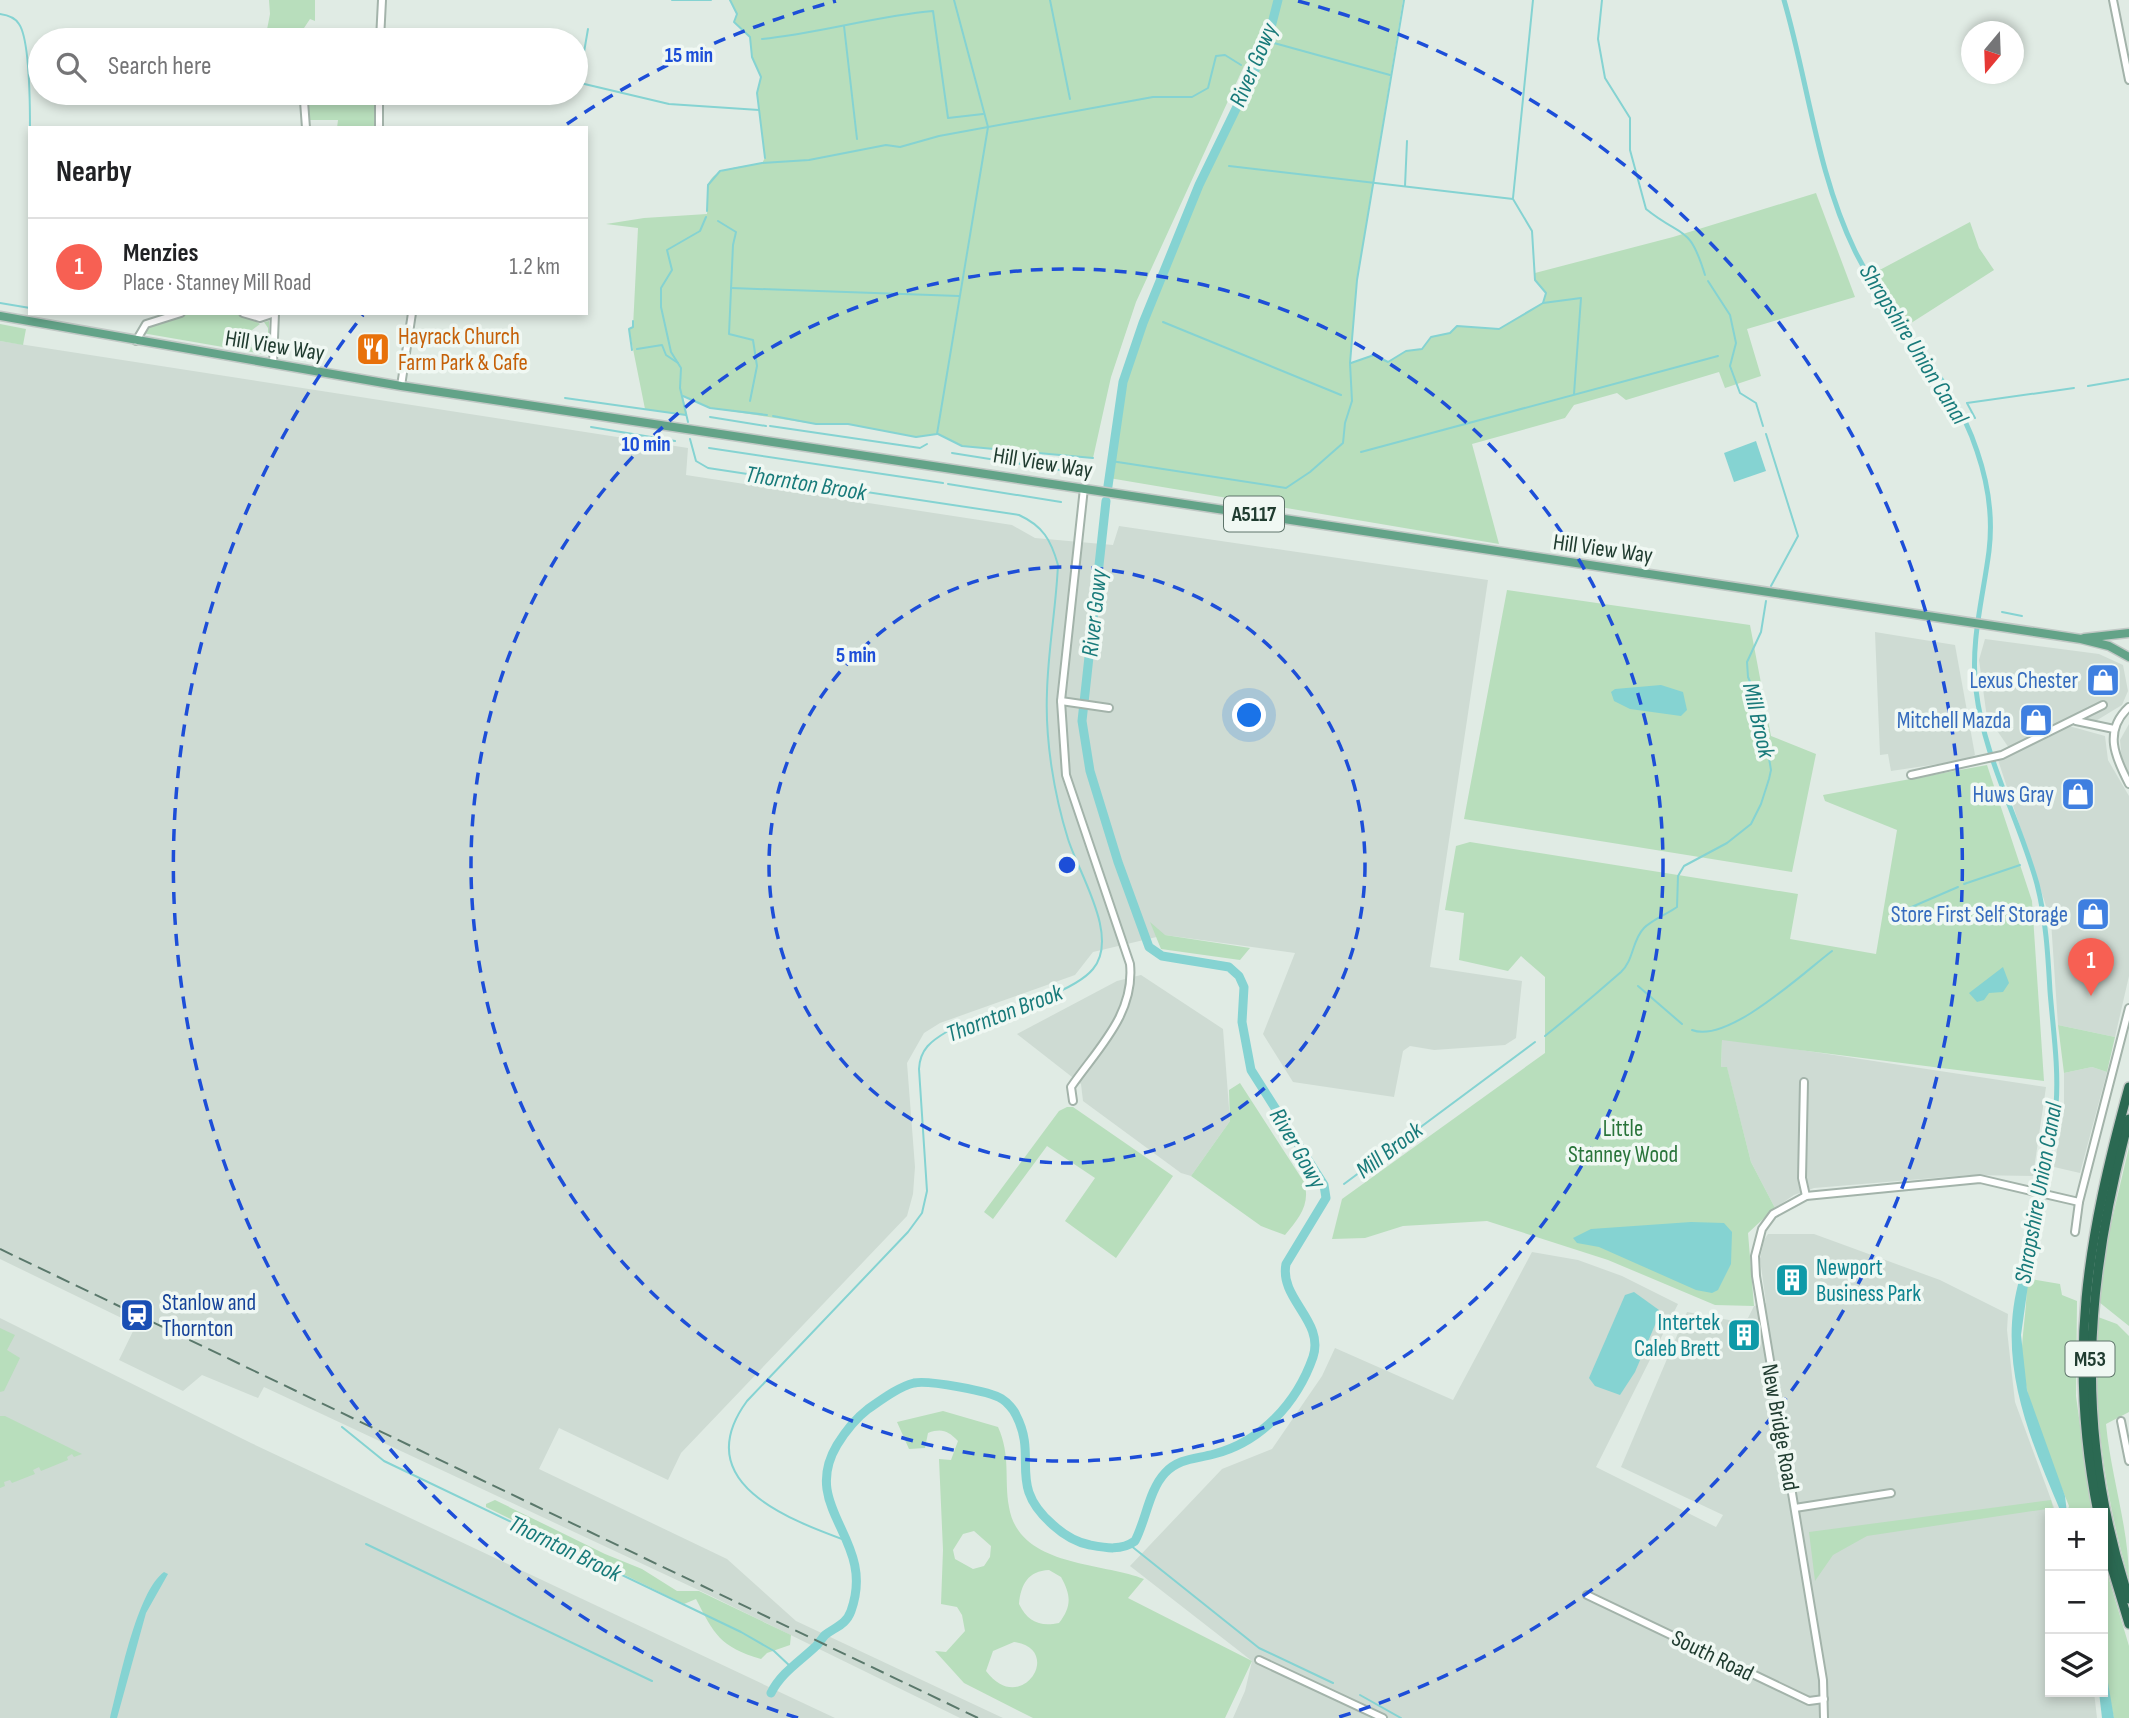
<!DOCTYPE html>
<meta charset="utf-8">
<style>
body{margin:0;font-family:"Sofia Sans Condensed",sans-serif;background:#f2f2f2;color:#202124}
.controls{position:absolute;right:21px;bottom:21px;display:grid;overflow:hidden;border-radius:0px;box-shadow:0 4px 10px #0003}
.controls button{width:63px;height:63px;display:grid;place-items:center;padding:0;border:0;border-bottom:2px solid #e0e0e0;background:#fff;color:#202124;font:35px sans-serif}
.compass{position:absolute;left:1961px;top:21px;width:63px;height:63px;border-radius:50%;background:#fff;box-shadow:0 4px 10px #0003;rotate:199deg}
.you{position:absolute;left:1250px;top:716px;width:24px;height:24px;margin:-18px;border:5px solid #fff;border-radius:50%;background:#1a73e8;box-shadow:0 0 0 10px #1a73e833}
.badge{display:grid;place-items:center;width:46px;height:46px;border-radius:50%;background:#f76053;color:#fff;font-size:23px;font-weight:700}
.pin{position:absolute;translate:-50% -58px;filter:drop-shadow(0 2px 4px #0008)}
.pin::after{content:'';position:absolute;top:37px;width:24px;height:21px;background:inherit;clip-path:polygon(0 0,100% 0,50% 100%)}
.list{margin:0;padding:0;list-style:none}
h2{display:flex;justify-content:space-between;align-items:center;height:91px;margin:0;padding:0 28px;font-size:30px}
h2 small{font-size:23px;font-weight:400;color:#757577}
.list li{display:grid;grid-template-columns:46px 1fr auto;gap:21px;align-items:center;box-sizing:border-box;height:98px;padding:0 28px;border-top:2px solid #e0e0e0}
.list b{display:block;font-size:26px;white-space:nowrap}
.list p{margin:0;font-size:23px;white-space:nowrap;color:#757577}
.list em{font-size:23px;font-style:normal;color:#757577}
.icon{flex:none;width:38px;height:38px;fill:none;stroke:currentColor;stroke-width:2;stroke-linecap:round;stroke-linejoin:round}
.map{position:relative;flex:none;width:2129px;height:1718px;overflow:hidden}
.search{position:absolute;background:#fff;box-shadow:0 4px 10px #0003;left:28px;top:28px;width:560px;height:77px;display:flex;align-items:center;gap:18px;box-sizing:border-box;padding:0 24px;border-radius:38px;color:#757577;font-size:26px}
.panel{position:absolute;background:#fff;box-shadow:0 4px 10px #0003;left:28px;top:126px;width:560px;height:189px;border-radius:0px}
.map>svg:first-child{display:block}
.built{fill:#cedbd3}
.green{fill:#b8debc;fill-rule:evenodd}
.water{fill:#85d3d2}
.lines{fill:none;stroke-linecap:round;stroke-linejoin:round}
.stream{stroke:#85d3d2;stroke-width:2}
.canal{stroke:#85d3d2;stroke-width:5}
.river{stroke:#85d3d2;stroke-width:9}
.minor-casing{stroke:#a3b3aa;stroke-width:10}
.major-casing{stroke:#c1c8c5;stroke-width:11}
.highway-casing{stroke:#c1c8c5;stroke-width:12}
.minor{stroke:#fff;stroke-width:6}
.major{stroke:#63a388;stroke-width:8}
.highway{stroke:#2b6952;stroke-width:9}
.rail{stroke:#5a786b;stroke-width:2;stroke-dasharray:14 7;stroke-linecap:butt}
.ring{fill:none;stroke:#1d4ed8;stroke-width:3.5;stroke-dasharray:12 9}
.labels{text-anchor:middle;stroke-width:7;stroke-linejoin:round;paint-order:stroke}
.shield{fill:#f0f8f3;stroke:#5e746a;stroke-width:2}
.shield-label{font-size:21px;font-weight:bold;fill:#203c30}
.food-label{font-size:23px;fill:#c56008;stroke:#f0f8f3;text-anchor:start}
.street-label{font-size:23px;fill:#203c30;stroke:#f0f8f3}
.shop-label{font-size:23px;fill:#366cbe;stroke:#f0f8f3;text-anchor:end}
.park-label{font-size:23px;fill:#29743a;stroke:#f0f8f3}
.culture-label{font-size:23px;fill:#0d838f;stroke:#f0f8f3;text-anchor:start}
.transit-label{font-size:23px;fill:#164399;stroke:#f0f8f3;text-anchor:start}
.water-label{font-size:24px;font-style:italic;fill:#187a7a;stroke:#f0f8f3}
.centre{fill:#1d4ed8;stroke:#f0f8f3;stroke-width:3.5}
.ring-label{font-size:21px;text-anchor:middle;font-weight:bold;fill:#1d4ed8;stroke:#f0f8f3;stroke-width:7;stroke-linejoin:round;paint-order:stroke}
</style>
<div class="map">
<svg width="2129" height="1718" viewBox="0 0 2129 1718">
<rect width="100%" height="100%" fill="#e0ebe4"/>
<g class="built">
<path d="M 0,341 L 688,448 L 686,475 L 1012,525 L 1035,538 L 1113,545 L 1119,526 L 1488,580 L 1430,967 L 1522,981 L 1516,1038 L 1505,1045 L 1434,1050 L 1410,1046 L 1403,1051 L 1394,1097 L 1293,1082 L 1263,1034 L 1295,953 L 1165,935 L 1093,952 L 1075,975 L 940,1023 L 924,1033 L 907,1063 L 915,1167 L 913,1194 L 907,1216 L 681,1453 L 668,1480 L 559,1428 L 539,1469 L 727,1559 L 796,1621 L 1003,1718 L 960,1718 L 709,1595 L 264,1387 L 258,1398 L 202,1375 L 183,1391 L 119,1360 L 136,1325 L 0,1259 Z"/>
<path d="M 1875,632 L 1955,645 L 1975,755 L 1965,760 L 1891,771 L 1888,754 L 1880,755 Z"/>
<path d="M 1985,639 L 2099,654 L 2123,665 L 2128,691 L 2122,705 L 2094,722 L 2073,719 L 2009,748 L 1998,732 L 1988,725 L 1979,660 Z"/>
<path d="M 2129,724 L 2129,778 L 2122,763 L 2120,740 Z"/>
<path d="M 2069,726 L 2105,736 L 2108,760 L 2129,796 L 2129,976 L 2115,1037 L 2058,1025 L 2051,921 L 1998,760 Z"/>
<path d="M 1141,975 L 1223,1029 L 1230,1121 L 1191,1176 L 1181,1173 L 1083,1101 L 1081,1084 L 1017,1034 L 1117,981 Z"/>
<path d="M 1729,1039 L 2046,1087 L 2033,1176 L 1970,1175 L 1814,1188 L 1794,1195 L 1775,1208 L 1751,1162 L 1727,1068 L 1721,1068 L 1722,1040 Z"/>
<path d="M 2092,1067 L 2107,1072 L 2080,1173 L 2054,1167 L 2064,1109 L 2064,1073 Z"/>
<path d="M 1768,1234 L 1814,1234 L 1940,1280 L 2008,1314 L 2007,1330 L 2015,1402 L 2056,1513 L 2050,1513 L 2050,1692 L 2094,1692 L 2097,1718 L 1233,1718 L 1245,1691 L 1252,1661 L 1130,1566 L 1222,1469 L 1272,1449 L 1322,1376 L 1335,1348 L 1453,1400 L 1532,1252 L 1578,1260 L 1622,1276 L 1678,1304 L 1596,1467 L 1716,1527 L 1723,1515 L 1621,1467 L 1687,1312 L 1734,1321 L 1748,1318 L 1754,1306 L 1766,1303 L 1760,1259 L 1764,1240 Z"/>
<path d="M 0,1318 L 251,1443 L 835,1718 L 0,1718 Z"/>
</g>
<g class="green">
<path d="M 269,0 L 315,0 L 315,21 L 310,19 L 304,28 L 299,29 L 297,40 L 265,40 L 270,14 Z"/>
<path d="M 730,0 L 1403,0 L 1357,280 L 1350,363 L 1374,355 L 1388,362 L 1406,351 L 1422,349 L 1431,337 L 1450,333 L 1457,326 L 1499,329 L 1543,303 L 1546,293 L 1535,280 L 1535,273 L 1673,237 L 1816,193 L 1855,297 L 1747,329 L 1761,376 L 1725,388 L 1719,372 L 1626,400 L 1617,393 L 1574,405 L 1565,418 L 1472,444 L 1499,544 L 1109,478 L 1123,382 L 1143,323 L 1199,185 L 1254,71 L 1244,66 L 1136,302 L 1111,377 L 1093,458 L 962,446 L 937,434 L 916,437 L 848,424 L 808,423 L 710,408 L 683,396 L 687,415 L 645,409 L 629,329 L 633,327 L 638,228 L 606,224 L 644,218 L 707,214 C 708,205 706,195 708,186 C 712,166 746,167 762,163 L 765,158 L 757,93 L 761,77 L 752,57 L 750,37 L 734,22 L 737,14 Z"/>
<path d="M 306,93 L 377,93 L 376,128 L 337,128 L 338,120 L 308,120 Z"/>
<path d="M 1970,222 L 1979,248 L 1994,270 L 1908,325 L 1874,273 Z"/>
<path d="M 188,313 C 212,313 240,308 260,324 L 247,334 L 245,345 L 247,343 L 255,351 L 268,345 L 268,328 L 264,322 L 269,321 L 269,355 L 142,333 L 147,325 Z"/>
<path d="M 0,324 L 26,329 L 23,345 L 0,341 Z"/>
<path d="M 1507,590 L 1750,625 L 1771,736 L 1816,754 L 1792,872 L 1464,819 Z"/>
<path d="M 1987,765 L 2032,901 L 2044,1081 L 1722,1040 L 1721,1067 L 1727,1067 L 1751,1162 L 1775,1208 L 1748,1233 L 1754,1306 L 1715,1305 L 1608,1260 L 1487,1221 L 1403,1226 L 1365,1238 L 1332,1239 L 1342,1199 L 1545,1053 L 1545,977 L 1521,956 L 1508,971 L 1459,960 L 1464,913 L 1445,910 L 1456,846 L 1470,842 L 1798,894 L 1790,939 L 1876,954 L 1897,830 L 1825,801 L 1823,795 Z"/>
<path d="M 1150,922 L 1165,935 L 1250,948 L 1240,960 L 1161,949 Z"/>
<path d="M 2058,1025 L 2115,1037 L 2107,1072 L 2092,1067 L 2064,1073 Z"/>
<path d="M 1240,1083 L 1304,1182 C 1311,1204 1299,1218 1285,1235 L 1261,1226 L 1191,1176 L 1230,1121 L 1229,1090 Z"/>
<path d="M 1067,1107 L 1073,1107 L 1173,1176 L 1116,1258 L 1065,1221 L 1095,1178 L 1047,1146 L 993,1219 L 984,1212 L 1059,1111 Z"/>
<path d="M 2129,1147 L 2129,1326 L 2099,1302 L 2105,1249 Z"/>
<path d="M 2025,1278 L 2060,1284 L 2062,1295 L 2077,1301 L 2076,1396 L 2092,1513 L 2067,1513 L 2069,1506 C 2050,1458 2026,1409 2022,1357 C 2021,1336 2030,1292 2025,1278 Z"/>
<path d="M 2098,1317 L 2117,1324 L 2129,1336 L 2129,1412 L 2106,1424 C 2111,1477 2129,1528 2129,1580 C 2105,1496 2091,1405 2098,1317 Z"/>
<path d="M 0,1328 L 15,1335 L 7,1350 L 20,1358 L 4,1391 L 0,1392 Z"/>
<path d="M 943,1411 L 998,1427 C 1011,1456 1004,1479 1009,1507 C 1019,1567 1101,1562 1144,1579 L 1128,1598 L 1252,1661 L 1225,1718 L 1033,1718 L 964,1683 L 935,1651 L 946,1652 L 965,1631 L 962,1615 L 957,1607 L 941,1604 L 943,1550 L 939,1459 L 951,1460 L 958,1441 C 948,1431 942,1428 928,1433 L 925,1448 L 909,1449 L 897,1422 ZM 974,1531 L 991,1546 L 990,1557 L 984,1566 L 973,1569 L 955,1559 L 953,1550 L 963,1534 ZM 1049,1570 L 1061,1577 C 1071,1595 1072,1606 1059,1623 C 1040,1627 1028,1622 1019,1604 C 1021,1584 1028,1571 1049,1570 ZM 1014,1642 C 1065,1649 1021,1718 986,1671 L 993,1651 Z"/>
<path d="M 0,1416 L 5,1416 L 82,1454 L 74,1457 L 72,1454 L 67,1457 L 68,1460 L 41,1471 L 39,1467 L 33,1470 L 35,1474 L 12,1483 L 10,1480 L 4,1482 L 5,1486 L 0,1488 Z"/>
<path d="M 495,1500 L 605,1554 L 642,1569 L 677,1591 L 699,1591 L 791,1635 L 790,1645 L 767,1653 L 761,1659 C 720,1647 714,1634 696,1599 L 684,1604 L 486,1507 L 486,1504 Z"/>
<path d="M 2051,1500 L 2053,1508 L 1867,1536 L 1833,1555 L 1815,1581 L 1809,1532 Z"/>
<path d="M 2103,1559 L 2129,1646 L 2129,1718 L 2114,1718 C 2102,1665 2103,1613 2103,1559 Z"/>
</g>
<g class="water">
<path d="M 1756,441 L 1766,471 L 1734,482 L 1724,453 Z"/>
<path d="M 1661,685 L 1683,692 L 1687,710 L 1681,716 L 1630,709 L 1614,701 L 1611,692 L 1615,689 Z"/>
<path d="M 2003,967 L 2009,983 L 2003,992 L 1989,993 L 1984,1000 L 1977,1002 L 1969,993 Z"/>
<path d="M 2036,1198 L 2046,1201 L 2025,1275 L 2028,1285 L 2021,1335 L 2027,1390 L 2065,1496 L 2067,1513 L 2060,1510 C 2028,1435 1996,1359 2020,1277 C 2027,1252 2027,1224 2036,1198 Z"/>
<path d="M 1691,1222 L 1724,1223 L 1732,1232 L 1731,1264 L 1718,1290 L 1712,1293 L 1696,1290 L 1599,1247 L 1577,1243 L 1573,1238 L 1591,1229 Z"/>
<path d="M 1634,1292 L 1659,1310 L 1658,1318 L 1635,1372 L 1620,1395 L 1595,1386 L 1589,1378 L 1625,1295 Z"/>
<path d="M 164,1572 L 168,1574 L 146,1613 L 117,1718 L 110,1718 C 119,1683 137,1591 164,1572 Z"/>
<path d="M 2103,1653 L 2114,1718 L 2102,1718 L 2099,1692 L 2103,1692 Z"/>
</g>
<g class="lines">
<g class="stream">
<path d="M 672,0 L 711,0"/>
<path d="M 730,0 L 737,14 L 734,22 L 750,37 L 752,57 L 761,77 L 757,93 L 765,158"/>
<path d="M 1050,0 L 1070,99"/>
<path d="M 1602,0 L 1598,39 L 1605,78 L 1630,118 L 1630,150 L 1646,209 C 1683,239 1689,223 1705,275"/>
<path d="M 0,14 C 7,15 15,17 19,24 C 30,40 30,106 30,128"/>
<path d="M 844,26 L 857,139"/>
<path d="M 762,39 C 820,33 876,16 933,11 L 948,118 L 983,114"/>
<path d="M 1274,43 L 1390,75"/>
<path d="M 579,81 L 588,29"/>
<path d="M 576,82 L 669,104 L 759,110"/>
<path d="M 1229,166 L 1513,199 L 1532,231 L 1535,280 L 1546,293 L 1543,303"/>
<path d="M 1405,186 L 1407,141"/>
<path d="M 1513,198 L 1533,0"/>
<path d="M 707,211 L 708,185 L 720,171 L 762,163 L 809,160 L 886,145 L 900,147 L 939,136 L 1153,97 L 1192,97 L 1208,88 L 1216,56 L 1225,55 L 1241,65"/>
<path d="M 718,221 L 736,232 L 733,245 L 729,334 L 753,340 L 757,366 L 750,401"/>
<path d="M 1708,281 L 1730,315 L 1736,343 L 1730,366 L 1740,393 L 1756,403 L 1763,426"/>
<path d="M 731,288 L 959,296"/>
<path d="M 0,303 L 30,308"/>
<path d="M 1163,322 L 1341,395"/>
<path d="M 637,349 L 662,345 L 666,355 L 678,363"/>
<path d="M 632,350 L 629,329 L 633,327 L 633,321"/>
<path d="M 1351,363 L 1374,355 L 1388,362 L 1406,351 L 1422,349 L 1431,337 L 1450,333 L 1457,326 L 1499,329 L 1543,303 L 1581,298 L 1574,394"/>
<path d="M 2088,386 L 2129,379"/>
<path d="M 683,396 L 710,408 L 767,415"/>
<path d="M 565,398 L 686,415"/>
<path d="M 773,416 L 816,424 L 848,424 L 916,437 L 937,434 L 988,127 L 954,0"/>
<path d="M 710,417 L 766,426"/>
<path d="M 1975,418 L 1967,403 L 2074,388"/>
<path d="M 688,422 L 680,388 L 681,368 L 671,352 L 661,307 L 661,288 L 672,270 L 667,250 L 700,231 L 706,217"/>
<path d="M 770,426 L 920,448 L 927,444"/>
<path d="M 591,427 L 675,441"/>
<path d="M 938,434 L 962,446 L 1093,458"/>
<path d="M 1766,434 L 1798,536 L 1771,586"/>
<path d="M 690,439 L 696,461 L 708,468 L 1019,515 C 1043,526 1051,540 1058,565 C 1056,608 1048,650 1047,692 C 1045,740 1054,794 1068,839 C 1079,874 1120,937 1093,969 C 1071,996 983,1018 948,1031 C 931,1041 920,1049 919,1069 L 927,1191 L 922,1213 L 908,1232 L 747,1401 C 687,1483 790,1520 850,1542"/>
<path d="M 709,448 L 943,483"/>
<path d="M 1361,452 L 1718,356"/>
<path d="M 952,453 L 1091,475"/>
<path d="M 1111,461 L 1286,488 L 1310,472 L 1343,443 L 1345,423 L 1352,401 L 1350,363 L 1357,280 L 1404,0"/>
<path d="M 948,484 L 1061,502"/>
<path d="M 2002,612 L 2022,616"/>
<path d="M 1964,884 L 2020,865"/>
<path d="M 1893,915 L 1958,887"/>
<path d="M 1638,986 L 1682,1024"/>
<path d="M 1692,1030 C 1728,1044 1803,973 1832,951"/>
<path d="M 1545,1036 C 1571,1015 1596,994 1621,972 C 1634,960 1632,940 1644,928 C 1652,920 1667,914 1677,907 L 1678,876 L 1684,866 L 1727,843 L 1751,824 L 1761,804 L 1769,779 L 1771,770 L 1760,705 L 1748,677 L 1747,662 L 1761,632 L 1766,601"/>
<path d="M 1344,1184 L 1535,1042"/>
<path d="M 342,1427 L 384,1461 L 741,1632 L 774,1651 L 791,1667"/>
<path d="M 366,1544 L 652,1681"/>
<path d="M 1130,1545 L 1259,1648 L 1333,1683"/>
<path d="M 1360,1695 L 1401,1718"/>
</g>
<path class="canal" d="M 1784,0 C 1808,82 1817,173 1855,251 C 1890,321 1953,376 1977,451 C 1988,483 1993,518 1989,551 C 1983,598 1970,643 1976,690 C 1984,758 2019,819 2037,884 C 2046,919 2048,956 2050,991 C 2053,1029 2059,1068 2056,1106 C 2054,1139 2046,1174 2038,1206"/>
<g class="river">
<path d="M 1108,486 L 1123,382 L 1143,323 L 1199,185 L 1266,47 L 1278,0"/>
<path d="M 771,1693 C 781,1673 799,1662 815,1647 C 819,1644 821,1639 825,1635 C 835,1627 846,1625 851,1611 C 877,1539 799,1509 837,1445 C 845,1432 855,1419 868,1409 C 881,1400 898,1387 914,1383 C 928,1380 990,1391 1002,1399 C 1007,1402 1014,1410 1016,1415 C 1039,1459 1006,1484 1053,1525 C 1064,1535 1075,1542 1090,1545 C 1106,1548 1121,1551 1135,1541 C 1146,1520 1149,1490 1165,1473 C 1179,1458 1196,1459 1214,1454 C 1261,1442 1297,1403 1313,1357 C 1325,1321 1279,1299 1286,1264 L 1326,1198 L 1324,1185 L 1251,1070 L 1242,1022 L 1244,987 L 1239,976 L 1229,967 L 1162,956 L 1149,947 L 1118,862 L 1090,771 L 1082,721 L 1106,501"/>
</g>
<g class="minor-casing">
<g id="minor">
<path d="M 2113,0 L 2129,80"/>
<path d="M 380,40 L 382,0"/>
<path d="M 379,93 L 379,128"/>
<path d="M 379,94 L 391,93"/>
<path d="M 304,101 L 306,128"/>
<path d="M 243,313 L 260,318 L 275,313"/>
<path d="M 136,341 L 146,324 L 181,313"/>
<path d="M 273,364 L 275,313"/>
<path d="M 401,386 L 412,313"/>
<path d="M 1061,701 L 1109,708"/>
<path d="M 2129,707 C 2103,731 2115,757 2129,784"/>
<path d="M 2076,721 L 2114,729"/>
<path d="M 1911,775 L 2002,755 L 2103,705"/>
<path d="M 1804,1082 L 1802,1178 L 1806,1196"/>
<path d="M 1073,1101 L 1071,1087 C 1098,1048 1135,1014 1130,964 L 1066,775 L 1061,701 L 1084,488"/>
<path d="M 2075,1232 L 2079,1202 L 2129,1008"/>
<path d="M 2121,1421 L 2129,1461"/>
<path d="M 1795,1508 L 1891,1493"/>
<path d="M 1587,1595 L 1809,1701 L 1824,1699"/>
<path d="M 1259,1660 L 1383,1718"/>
<path d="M 1824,1718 L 1823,1680 L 1756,1276 L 1755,1256 L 1762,1229 L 1773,1214 L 1806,1196 L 1980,1179 L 2079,1202"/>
</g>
</g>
<g class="major-casing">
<g id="major">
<path d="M 0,316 L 401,386 L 2081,639 L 2109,646 L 2129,657"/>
<path d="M 2084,638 L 2129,633"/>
</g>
</g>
<g class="highway-casing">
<g id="highway">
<path d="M 2129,1119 C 2084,1285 2074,1433 2129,1599"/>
<path d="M 2098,1513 C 2067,1355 2087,1240 2129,1087"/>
<path d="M 2103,1538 L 2129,1624"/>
</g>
</g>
<use href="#minor" class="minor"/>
<use href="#major" class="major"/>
<use href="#highway" class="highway"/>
<path class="rail" d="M 0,1249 L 978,1718"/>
</g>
<g class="ring">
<circle cx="1067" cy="865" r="298"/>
<circle cx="1067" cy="865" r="596"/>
<path d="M798 1718A894 894 0 0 1 363 315M567 124A894 894 0 0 1 836 1M1298 1A894 894 0 0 1 1336 1718"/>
</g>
<defs>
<g id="restaurant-square" transform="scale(1.75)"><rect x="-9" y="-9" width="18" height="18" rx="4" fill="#e8710a" stroke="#f0f8f3"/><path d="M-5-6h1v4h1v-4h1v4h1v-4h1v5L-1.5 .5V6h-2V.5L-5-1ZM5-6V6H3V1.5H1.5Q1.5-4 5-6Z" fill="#fff"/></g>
<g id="shop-square" transform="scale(1.75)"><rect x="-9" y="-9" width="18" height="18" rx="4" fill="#3f7fe0" stroke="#f0f8f3"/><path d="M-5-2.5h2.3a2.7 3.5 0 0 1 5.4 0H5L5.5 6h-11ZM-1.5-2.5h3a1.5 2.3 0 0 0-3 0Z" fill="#fff"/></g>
<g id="building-square" transform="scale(1.75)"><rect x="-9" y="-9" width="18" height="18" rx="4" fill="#0f9aa8" stroke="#f0f8f3"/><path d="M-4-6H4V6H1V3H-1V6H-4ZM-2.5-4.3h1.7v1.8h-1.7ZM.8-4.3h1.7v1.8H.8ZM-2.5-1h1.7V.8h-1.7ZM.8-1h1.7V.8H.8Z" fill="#fff"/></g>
<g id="station-square" transform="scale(1.75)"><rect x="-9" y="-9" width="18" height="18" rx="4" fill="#1a4fb4" stroke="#f0f8f3"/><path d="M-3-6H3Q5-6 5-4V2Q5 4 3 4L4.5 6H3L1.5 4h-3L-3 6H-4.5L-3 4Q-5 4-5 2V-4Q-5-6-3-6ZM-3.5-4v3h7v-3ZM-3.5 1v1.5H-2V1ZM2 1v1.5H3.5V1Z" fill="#fff"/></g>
</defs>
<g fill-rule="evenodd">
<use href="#restaurant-square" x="373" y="349"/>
<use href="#shop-square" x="2103" y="680"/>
<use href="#shop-square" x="2036" y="720"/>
<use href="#shop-square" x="2078" y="794"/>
<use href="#shop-square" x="2093" y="914"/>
<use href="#building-square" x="1792" y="1280"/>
<use href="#station-square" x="137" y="1315"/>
<use href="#building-square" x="1744" y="1335"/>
</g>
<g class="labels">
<g class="shield">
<rect x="1224" y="496.5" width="60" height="35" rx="5"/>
<rect x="2065.5" y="1341.5" width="49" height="35" rx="5"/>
</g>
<g class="shield-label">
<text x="1254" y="521">A5117</text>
<text x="2090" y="1366">M53</text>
</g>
<g class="food-label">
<text x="398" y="344">Hayrack Church<tspan x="398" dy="26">Farm Park &amp; Cafe</tspan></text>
</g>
<g class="street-label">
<text transform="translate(275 345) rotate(9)" y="8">Hill View Way</text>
<text transform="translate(1043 462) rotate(9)" y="8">Hill View Way</text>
<text transform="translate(1603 548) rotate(8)" y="8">Hill View Way</text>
<text transform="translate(1781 1427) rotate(80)" y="8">New Bridge Road</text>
<text transform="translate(1713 1655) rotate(26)" y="8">South Road</text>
</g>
<g class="shop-label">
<text x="2078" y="688">Lexus Chester</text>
<text x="2011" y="728">Mitchell Mazda</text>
<text x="2054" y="802">Huws Gray</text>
<text x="2068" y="922">Store First Self Storage</text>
</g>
<g class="park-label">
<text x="1623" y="1136">Little<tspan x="1623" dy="26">Stanney Wood</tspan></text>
</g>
<g class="culture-label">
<text x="1816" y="1275">Newport<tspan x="1816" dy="26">Business Park</tspan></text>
<text x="1720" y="1330" text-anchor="end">Intertek<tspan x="1720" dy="26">Caleb Brett</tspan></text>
</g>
<g class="transit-label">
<text x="162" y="1310">Stanlow and<tspan x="162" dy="26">Thornton</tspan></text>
</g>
<g class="water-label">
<text transform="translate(1253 65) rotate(-67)" y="8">River Gowy</text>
<text transform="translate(1914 344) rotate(58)" y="8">Shropshire Union Canal</text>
<text transform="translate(806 483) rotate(9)" y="8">Thornton Brook</text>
<text transform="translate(1094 613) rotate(-84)" y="8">River Gowy</text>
<text transform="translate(1759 720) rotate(77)" y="8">Mill Brook</text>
<text transform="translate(1004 1013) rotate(-21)" y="8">Thornton Brook</text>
<text transform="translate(1298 1148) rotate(60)" y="8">River Gowy</text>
<text transform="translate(1389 1150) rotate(-37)" y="8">Mill Brook</text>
<text transform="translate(2038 1193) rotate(-80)" y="8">Shropshire Union Canal</text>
<text transform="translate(565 1548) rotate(26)" y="8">Thornton Brook</text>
</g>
</g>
<circle cx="1067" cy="865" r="10" class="centre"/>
<g class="ring-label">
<text x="689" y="62">15 min</text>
<text x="646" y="451">10 min</text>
<text x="856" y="662">5 min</text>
</g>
</svg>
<div class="controls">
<button>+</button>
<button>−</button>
<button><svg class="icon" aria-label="layers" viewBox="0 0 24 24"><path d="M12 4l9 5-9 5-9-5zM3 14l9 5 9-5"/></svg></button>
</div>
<svg class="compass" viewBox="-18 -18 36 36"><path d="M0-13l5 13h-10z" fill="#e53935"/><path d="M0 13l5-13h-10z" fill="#757577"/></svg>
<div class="you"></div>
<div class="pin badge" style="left:2091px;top:996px">1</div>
<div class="search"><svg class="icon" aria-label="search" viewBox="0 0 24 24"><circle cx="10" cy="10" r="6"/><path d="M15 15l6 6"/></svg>Search here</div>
<section class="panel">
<h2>Nearby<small></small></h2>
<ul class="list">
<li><span class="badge">1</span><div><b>Menzies</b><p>Place · Stanney Mill Road</p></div><em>1.2 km</em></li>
</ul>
</section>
</div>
